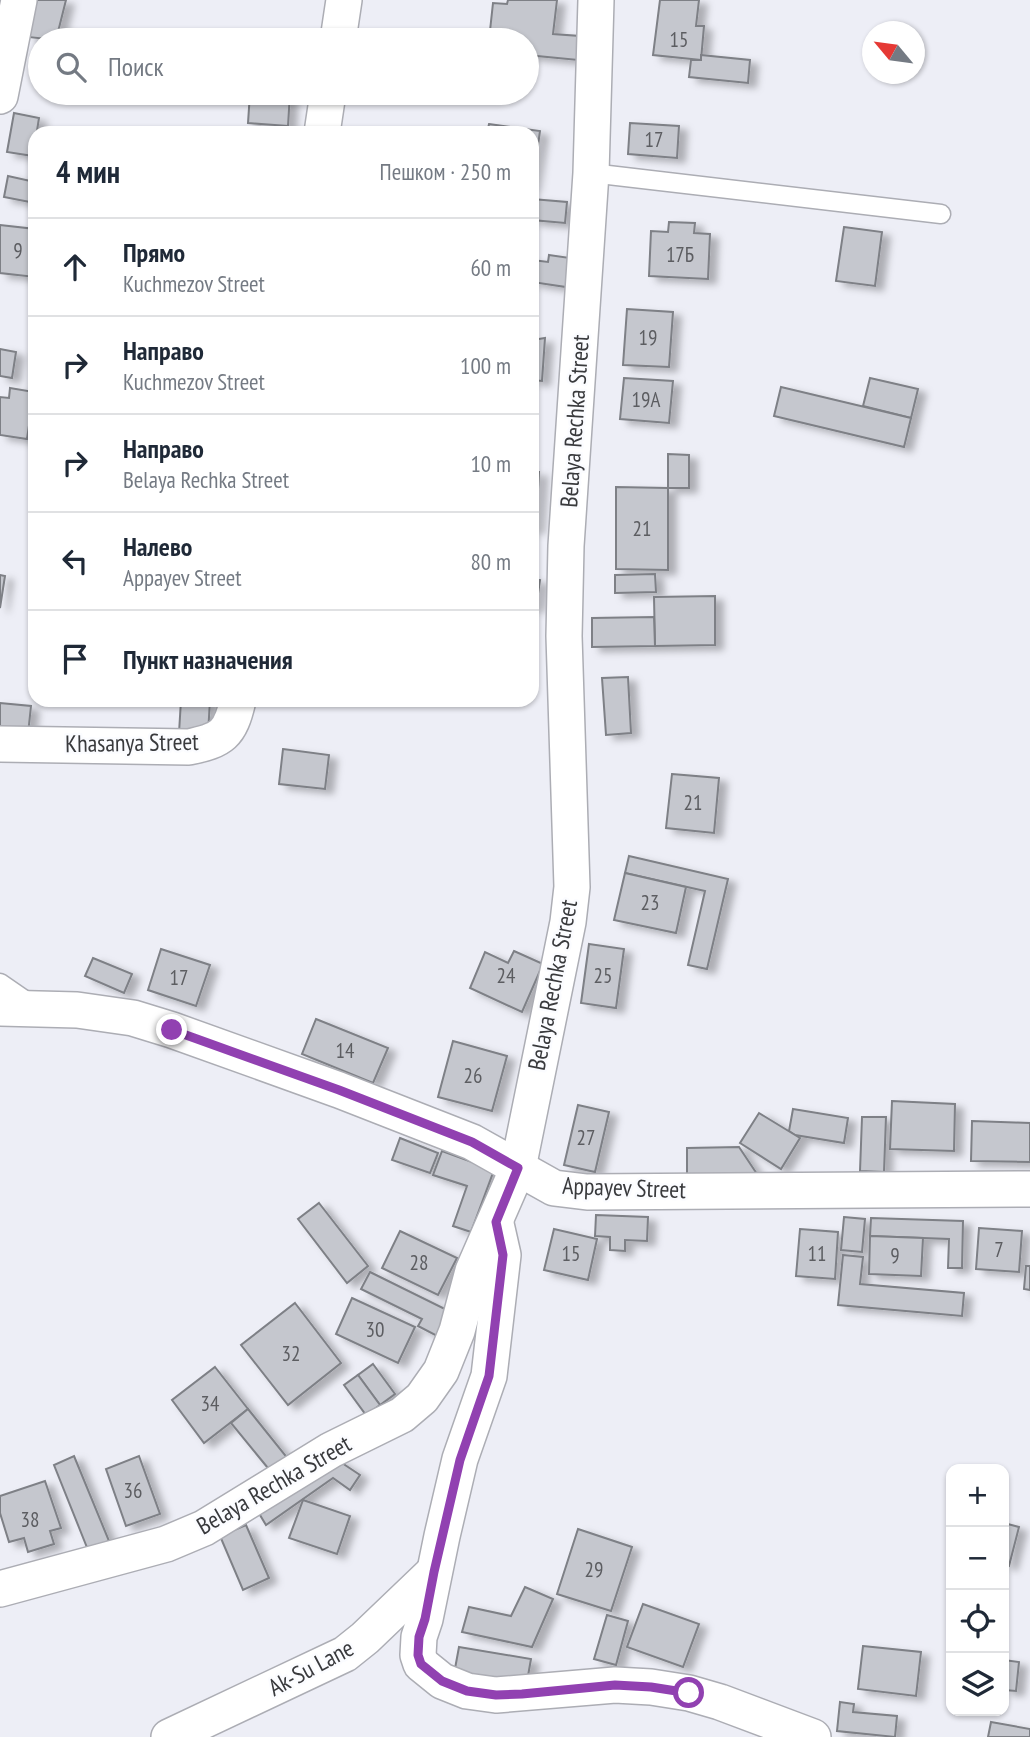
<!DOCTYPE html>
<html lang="ru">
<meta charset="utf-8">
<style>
body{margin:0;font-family:"PT Sans Narrow",sans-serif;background:#f6f6f7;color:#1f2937}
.controls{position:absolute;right:21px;bottom:21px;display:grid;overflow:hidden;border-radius:14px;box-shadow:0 2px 5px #0004}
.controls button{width:63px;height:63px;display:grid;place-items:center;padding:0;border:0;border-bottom:2px solid #e0e1e3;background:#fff;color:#1f2937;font:35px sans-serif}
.compass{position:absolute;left:862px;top:21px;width:63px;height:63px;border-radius:50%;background:#fff;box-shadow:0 2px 5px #0004;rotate:299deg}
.stop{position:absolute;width:21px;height:21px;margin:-16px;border:5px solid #9141b1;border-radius:50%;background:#fff}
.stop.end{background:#9141b1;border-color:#fff;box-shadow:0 2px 7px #0008}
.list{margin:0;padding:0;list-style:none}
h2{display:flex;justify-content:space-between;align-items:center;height:91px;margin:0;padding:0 28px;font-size:30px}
h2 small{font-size:23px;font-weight:400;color:#747a83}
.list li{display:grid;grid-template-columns:46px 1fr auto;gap:21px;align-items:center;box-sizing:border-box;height:98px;padding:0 28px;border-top:2px solid #e0e1e3}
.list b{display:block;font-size:26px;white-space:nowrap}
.list p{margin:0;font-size:23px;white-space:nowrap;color:#747a83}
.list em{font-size:23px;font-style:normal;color:#747a83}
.icon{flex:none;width:38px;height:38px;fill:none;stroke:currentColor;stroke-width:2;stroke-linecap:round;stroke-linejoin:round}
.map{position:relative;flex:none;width:1030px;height:1737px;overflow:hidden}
.search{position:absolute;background:#fff;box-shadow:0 2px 5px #0004;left:28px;top:28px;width:511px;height:77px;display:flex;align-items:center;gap:18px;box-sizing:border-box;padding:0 24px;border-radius:38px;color:#747a83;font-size:26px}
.panel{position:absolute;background:#fff;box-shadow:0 2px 5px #0004;left:28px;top:126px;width:511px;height:581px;border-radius:21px}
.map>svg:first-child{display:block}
.building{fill:#c5c7ce;stroke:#7e8086;stroke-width:2;filter:url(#shadow)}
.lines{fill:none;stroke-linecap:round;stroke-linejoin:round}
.lane-casing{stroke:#acadb4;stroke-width:21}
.street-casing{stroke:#acadb4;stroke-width:38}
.lane{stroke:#fff;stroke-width:18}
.street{stroke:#fff;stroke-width:35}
.route{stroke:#9141b1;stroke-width:9}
.labels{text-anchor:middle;stroke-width:5;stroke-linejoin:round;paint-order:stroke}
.number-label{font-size:21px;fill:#5c5d61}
.street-label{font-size:24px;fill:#393a3d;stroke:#fbfcff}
</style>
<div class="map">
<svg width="1030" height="1737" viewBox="0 0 1030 1737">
<defs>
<filter id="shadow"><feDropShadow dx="8" dy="4.5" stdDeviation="3.5" flood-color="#0004"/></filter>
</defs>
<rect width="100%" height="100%" fill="#edeef6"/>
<g class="building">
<path d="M 37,0 L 66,0 L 56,40 L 28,37 Z"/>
<path d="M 508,0 L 557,0 L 553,34 L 580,36 L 578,60 L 527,55 L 527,40 L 489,40 L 493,3 L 507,4 Z"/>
<path d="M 660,0 L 699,0 L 696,26 L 704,26 L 701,60 L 653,55 Z"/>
<path d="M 701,55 L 750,60 L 748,83 L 689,77 L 691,60 L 701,60 Z"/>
<path d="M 250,93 L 290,93 L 288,126 L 248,123 Z"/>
<path d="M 14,113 L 39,118 L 33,156 L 7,152 Z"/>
<path d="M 630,123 L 679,126 L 677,158 L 628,154 Z"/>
<path d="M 489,124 L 540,131 L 532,189 L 532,133 L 487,133 Z"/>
<path d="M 8,176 L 35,182 L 35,203 L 4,197 Z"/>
<path d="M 532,199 L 567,202 L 565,223 L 532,220 Z"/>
<path d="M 669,222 L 695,223 L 694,233 L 710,234 L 708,279 L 649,276 L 651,231 L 668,232 Z"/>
<path d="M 0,225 L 35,229 L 35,277 L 0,273 Z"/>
<path d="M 844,227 L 882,232 L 875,286 L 836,281 Z"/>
<path d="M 549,255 L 570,258 L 566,287 L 532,282 L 532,260 L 548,262 Z"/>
<path d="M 627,309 L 673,312 L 669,367 L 623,365 Z"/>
<path d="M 545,338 L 542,381 L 532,380 L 532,340 Z"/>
<path d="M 0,349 L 16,352 L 12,378 L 0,376 Z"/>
<path d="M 624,378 L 673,381 L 669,423 L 620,419 Z"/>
<path d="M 870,378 L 918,389 L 911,418 L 863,406 Z"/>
<path d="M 781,387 L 911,418 L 904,447 L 774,416 Z"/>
<path d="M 10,388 L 34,392 L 27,439 L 0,435 L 0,397 L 9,398 Z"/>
<path d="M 668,454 L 689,455 L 689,488 L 668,488 Z"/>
<path d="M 532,472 L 539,472 L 536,529 L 532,529 Z"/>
<path d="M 616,487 L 668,488 L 668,570 L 616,569 Z"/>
<path d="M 655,574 L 656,592 L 615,593 L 615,575 Z"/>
<path d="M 0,575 L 5,576 L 0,608 Z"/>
<path d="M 532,579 L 540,580 L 536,608 L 532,607 Z"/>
<path d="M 715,596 L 715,645 L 655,646 L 654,597 Z"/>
<path d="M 654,617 L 655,646 L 592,647 L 592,618 Z"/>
<path d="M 628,677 L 631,733 L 606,735 L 602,678 Z"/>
<path d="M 181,700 L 210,700 L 208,734 L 179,733 Z"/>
<path d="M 0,703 L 31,706 L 28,734 L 0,731 Z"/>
<path d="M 283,749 L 329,755 L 325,789 L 279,784 Z"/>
<path d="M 672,774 L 719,778 L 714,833 L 666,828 Z"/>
<path d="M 629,856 L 728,879 L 707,969 L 688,965 L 705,891 L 625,873 Z"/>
<path d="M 625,873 L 686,887 L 676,933 L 614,920 Z"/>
<path d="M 589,944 L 624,949 L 616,1008 L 581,1003 Z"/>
<path d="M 161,949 L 210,965 L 196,1006 L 148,990 Z"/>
<path d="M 514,951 L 543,964 L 522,1012 L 470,988 L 485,952 L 508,963 Z"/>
<path d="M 93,958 L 132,974 L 124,993 L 85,976 Z"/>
<path d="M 316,1019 L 388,1048 L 373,1083 L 302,1054 Z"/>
<path d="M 453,1041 L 507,1056 L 492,1111 L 438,1097 Z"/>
<path d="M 892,1101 L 955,1104 L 954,1151 L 890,1149 Z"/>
<path d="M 578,1105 L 609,1112 L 595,1172 L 564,1165 Z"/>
<path d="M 793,1109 L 848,1118 L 844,1143 L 795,1135 L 789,1131 Z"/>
<path d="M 759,1113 L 800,1138 L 781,1169 L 740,1143 Z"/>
<path d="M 862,1117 L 886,1117 L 884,1172 L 860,1171 Z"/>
<path d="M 972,1121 L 1030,1123 L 1030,1162 L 971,1161 Z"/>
<path d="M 400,1138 L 438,1153 L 430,1173 L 392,1160 Z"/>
<path d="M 739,1147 L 757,1174 L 687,1175 L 687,1148 Z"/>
<path d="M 442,1151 L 494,1170 L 471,1232 L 453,1226 L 467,1186 L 433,1175 Z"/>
<path d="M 319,1203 L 368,1266 L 347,1283 L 298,1219 Z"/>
<path d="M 596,1215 L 648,1217 L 647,1241 L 625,1240 L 625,1251 L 610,1250 L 610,1237 L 595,1236 Z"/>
<path d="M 844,1217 L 865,1219 L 862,1252 L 841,1250 Z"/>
<path d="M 871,1218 L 963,1221 L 962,1268 L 948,1268 L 949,1239 L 870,1236 Z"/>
<path d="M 979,1228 L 1022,1231 L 1019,1272 L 976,1269 Z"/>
<path d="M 554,1229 L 597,1239 L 588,1280 L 544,1270 Z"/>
<path d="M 800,1229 L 838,1232 L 835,1279 L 796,1276 Z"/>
<path d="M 400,1231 L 457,1258 L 438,1295 L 382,1268 Z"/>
<path d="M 870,1236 L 923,1238 L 921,1276 L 869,1274 Z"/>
<path d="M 843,1255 L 863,1257 L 860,1284 L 964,1293 L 962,1316 L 838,1305 Z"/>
<path d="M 1026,1266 L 1030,1266 L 1030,1290 L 1024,1289 Z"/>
<path d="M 370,1272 L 453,1313 L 441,1338 L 418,1326 L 422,1319 L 361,1289 Z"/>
<path d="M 352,1298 L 415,1327 L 398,1363 L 336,1334 Z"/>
<path d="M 295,1303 L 341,1363 L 288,1405 L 241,1345 Z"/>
<path d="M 373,1364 L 395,1394 L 380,1405 L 358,1375 Z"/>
<path d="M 215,1367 L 248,1409 L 204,1443 L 172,1400 Z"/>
<path d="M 358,1375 L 380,1405 L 366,1415 L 344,1385 Z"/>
<path d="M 248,1409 L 289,1460 L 272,1473 L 231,1423 Z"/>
<path d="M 74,1456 L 109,1541 L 88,1550 L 54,1465 Z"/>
<path d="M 139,1456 L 160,1514 L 126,1526 L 106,1469 Z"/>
<path d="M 336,1459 L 360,1475 L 350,1490 L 333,1478 L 266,1525 L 257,1510 Z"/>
<path d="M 45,1481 L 61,1528 L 50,1531 L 54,1544 L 28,1552 L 24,1538 L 9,1542 L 0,1513 L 0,1496 Z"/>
<path d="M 303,1500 L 350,1516 L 337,1554 L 289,1538 Z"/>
<path d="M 1004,1523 L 1019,1527 L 1009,1566 L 1004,1564 Z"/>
<path d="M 246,1525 L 269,1578 L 243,1590 L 220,1536 Z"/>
<path d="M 578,1529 L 632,1547 L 611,1611 L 557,1594 Z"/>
<path d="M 525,1587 L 553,1599 L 532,1647 L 462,1632 L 469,1607 L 511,1616 Z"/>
<path d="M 643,1604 L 699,1624 L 683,1667 L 627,1647 Z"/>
<path d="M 607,1615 L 628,1621 L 616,1665 L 594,1659 Z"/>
<path d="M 863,1646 L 921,1652 L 916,1696 L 858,1689 Z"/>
<path d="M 459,1647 L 531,1659 L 526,1687 L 454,1674 Z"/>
<path d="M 1004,1660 L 1019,1662 L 1016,1691 L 1004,1690 Z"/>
<path d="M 840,1702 L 854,1704 L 853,1712 L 897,1716 L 895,1737 L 837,1731 Z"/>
<path d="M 991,1722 L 1030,1729 L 1030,1737 L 988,1737 Z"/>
</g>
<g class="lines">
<g class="lane-casing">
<g id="lane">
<path d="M 591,173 L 941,214"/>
<path d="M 0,983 L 29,1003"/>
</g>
</g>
<g class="street-casing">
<g id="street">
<path d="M 338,40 L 344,0"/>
<path d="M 0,96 L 19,0"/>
<path d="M 322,133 L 328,93"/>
<path d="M 0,744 L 189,747 C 222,740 230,735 238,700"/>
<path d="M 0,1008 L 77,1010 L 133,1018 L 172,1030 L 339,1090 L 472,1142 L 554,1188 L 587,1192 L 1030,1189"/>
<path d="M 496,1224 L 503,1255 L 489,1376 L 460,1459 L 442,1536 L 425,1619 L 419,1637 L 418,1655 L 421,1664 L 442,1681 L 467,1691 L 496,1695 L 615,1685 L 651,1687 L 689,1693 L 720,1702 L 813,1737"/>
<path d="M 0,1589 L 166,1544 L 204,1528 L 331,1450 L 402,1415 L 422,1398 L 441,1371 L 457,1331 L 473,1271 L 518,1168 L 568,922 L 572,887 L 564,636 L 566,546 L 591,173 L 596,0"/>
<path d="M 169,1737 L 345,1654 L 365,1638 L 434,1572"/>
</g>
</g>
<use href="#lane" class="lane"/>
<use href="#street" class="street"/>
</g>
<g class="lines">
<path class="route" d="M 172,1030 L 339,1090 L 472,1142 L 518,1168 L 496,1222 L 503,1255 L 489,1376 L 460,1460 L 434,1572 L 425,1619 L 419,1637 L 418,1655 L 421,1664 L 442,1681 L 467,1691 L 496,1695 L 522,1694 L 615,1685 L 651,1687 L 689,1693"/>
</g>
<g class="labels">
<g class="number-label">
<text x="679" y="47">15</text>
<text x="654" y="147">17</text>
<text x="18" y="258">9</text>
<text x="680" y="262">17Б</text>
<text x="648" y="345">19</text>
<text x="646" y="407">19А</text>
<text x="642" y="536">21</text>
<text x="693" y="810">21</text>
<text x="650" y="910">23</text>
<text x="506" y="983">24</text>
<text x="603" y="983">25</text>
<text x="179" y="985">17</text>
<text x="345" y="1058">14</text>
<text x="473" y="1083">26</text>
<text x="586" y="1145">27</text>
<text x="999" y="1257">7</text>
<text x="571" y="1261">15</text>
<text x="817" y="1261">11</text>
<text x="895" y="1263">9</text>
<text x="419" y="1270">28</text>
<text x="375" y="1337">30</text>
<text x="291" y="1361">32</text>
<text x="210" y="1411">34</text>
<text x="133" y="1498">36</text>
<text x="30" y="1527">38</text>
<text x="594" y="1577">29</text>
</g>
<g class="street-label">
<text transform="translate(575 421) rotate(-86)" y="8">Belaya Rechka Street</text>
<text transform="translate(132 743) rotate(-1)" y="8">Khasanya Street</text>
<text transform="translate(553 985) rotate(-79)" y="8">Belaya Rechka Street</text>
<text transform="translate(624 1188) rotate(2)" y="8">Appayev Street</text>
<text transform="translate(274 1485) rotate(-30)" y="8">Belaya Rechka Street</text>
<text transform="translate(311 1668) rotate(-28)" y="8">Ak-Su Lane</text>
</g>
</g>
</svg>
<div class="controls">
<button>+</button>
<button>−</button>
<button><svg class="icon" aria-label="locate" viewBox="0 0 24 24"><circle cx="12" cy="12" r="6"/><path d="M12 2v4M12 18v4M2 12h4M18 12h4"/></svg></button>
<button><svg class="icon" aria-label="layers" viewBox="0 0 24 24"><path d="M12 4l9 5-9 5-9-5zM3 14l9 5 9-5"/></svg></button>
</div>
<svg class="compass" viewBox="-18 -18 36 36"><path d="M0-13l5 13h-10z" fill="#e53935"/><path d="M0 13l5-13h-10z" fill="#747a83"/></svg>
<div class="stop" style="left:689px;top:1693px"></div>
<div class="stop end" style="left:172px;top:1030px"></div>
<div class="search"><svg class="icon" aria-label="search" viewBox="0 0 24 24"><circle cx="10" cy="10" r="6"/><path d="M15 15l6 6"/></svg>Поиск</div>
<section class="panel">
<h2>4 мин<small>Пешком · 250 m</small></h2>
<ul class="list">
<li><svg class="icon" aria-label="ahead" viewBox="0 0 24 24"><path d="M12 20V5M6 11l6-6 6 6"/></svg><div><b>Прямо</b><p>Kuchmezov Street</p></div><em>60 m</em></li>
<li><svg class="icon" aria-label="right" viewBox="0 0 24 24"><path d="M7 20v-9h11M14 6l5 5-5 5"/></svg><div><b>Направо</b><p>Kuchmezov Street</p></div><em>100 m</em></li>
<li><svg class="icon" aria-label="right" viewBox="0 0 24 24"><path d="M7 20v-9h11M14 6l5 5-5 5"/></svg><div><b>Направо</b><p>Belaya Rechka Street</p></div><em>10 m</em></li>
<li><svg class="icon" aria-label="left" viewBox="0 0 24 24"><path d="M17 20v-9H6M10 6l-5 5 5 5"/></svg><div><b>Налево</b><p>Appayev Street</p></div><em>80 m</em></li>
<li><svg class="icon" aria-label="arrive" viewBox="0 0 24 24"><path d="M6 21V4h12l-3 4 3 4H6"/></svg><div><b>Пункт назначения</b></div></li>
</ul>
</section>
</div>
